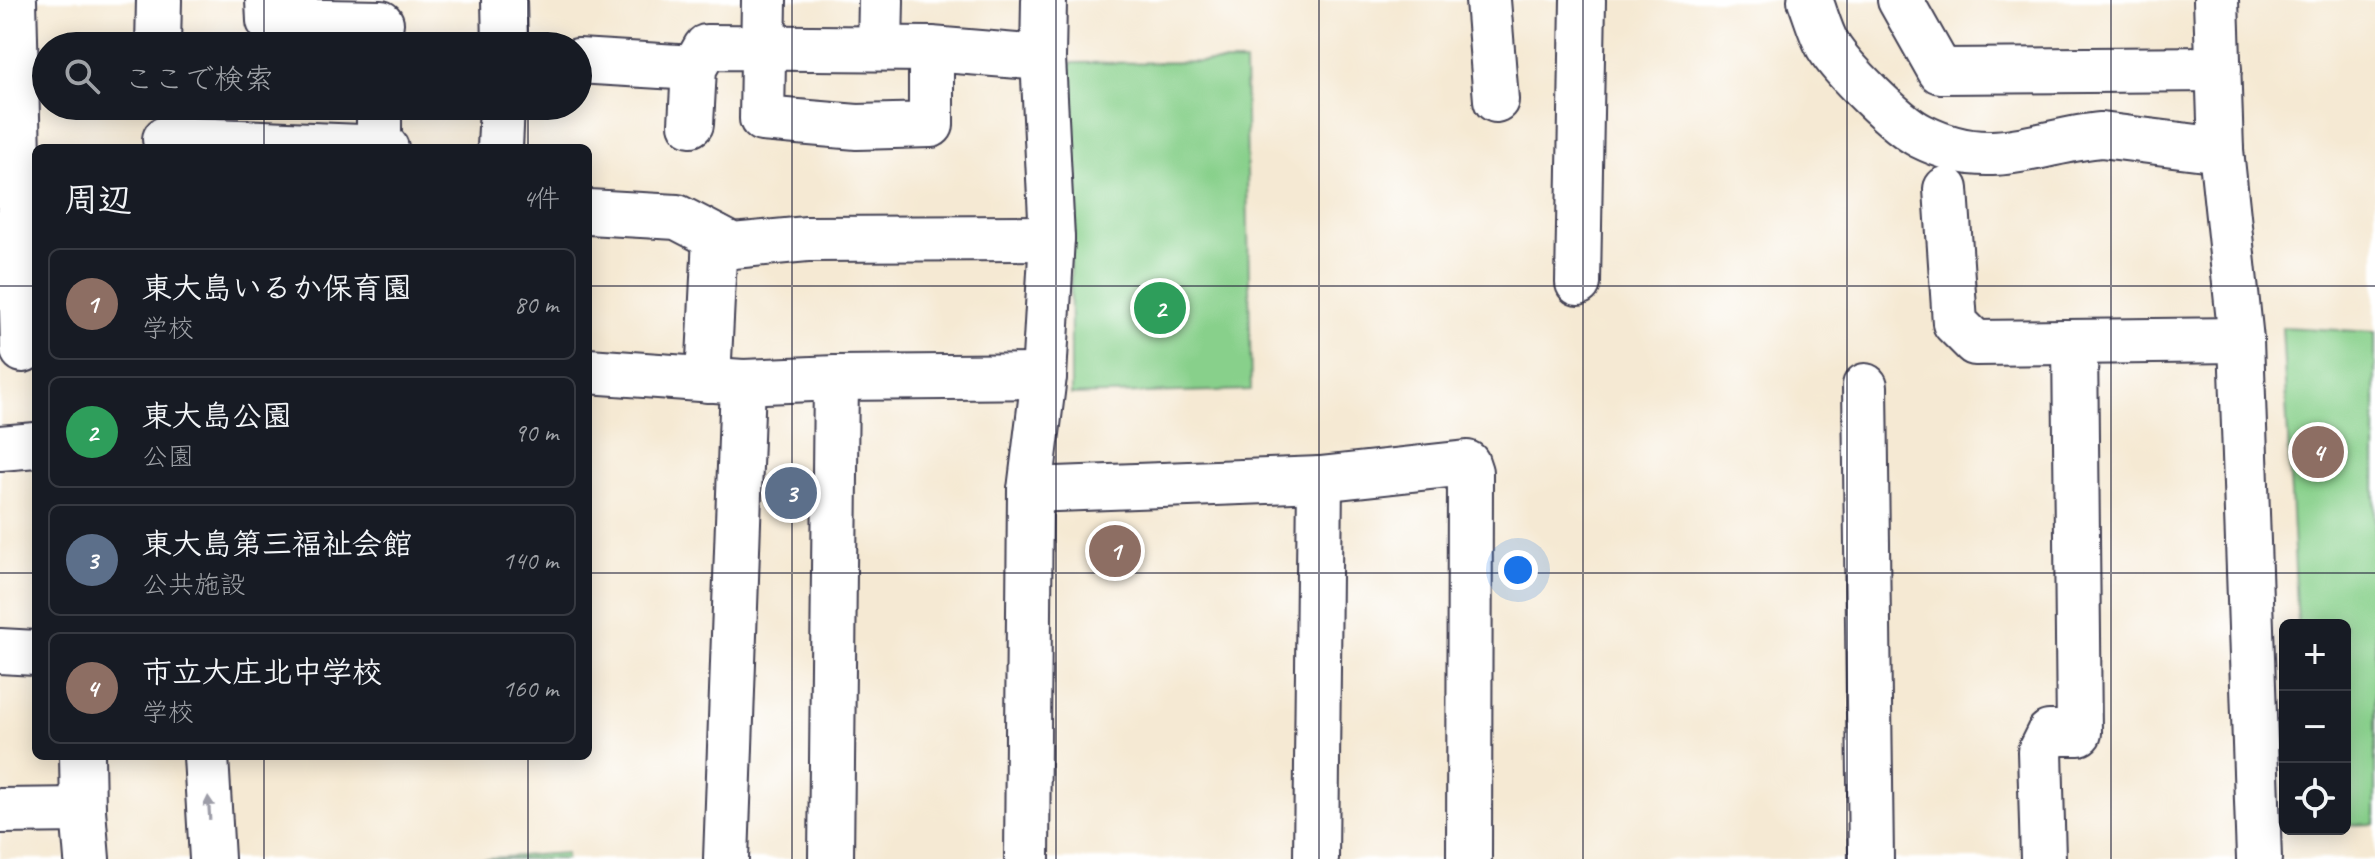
<!DOCTYPE html>
<html lang="ja">
<meta charset="utf-8">
<style>
body{margin:0;font-family:Caveat,"Klee One",sans-serif;background:#242831;color:#f1f3f6}
.controls{position:absolute;right:24px;bottom:24px;display:grid;overflow:hidden;border-radius:12px;box-shadow:0 4px 20px #0003}
.controls button{width:72px;height:72px;display:grid;place-items:center;padding:0;border:0;border-bottom:2px solid #363941;background:#171b24;color:#f1f3f6;font:40px sans-serif}
.you{position:absolute;left:1518px;top:570px;width:28px;height:28px;margin:-20px;border:6px solid #fff;border-radius:50%;background:#1a73e8;box-shadow:0 0 0 12px #1a73e833}
.badge{display:grid;place-items:center;width:52px;height:52px;border-radius:50%;background:#db2777;color:#fff;font-size:26px;font-weight:700}
.pin{position:absolute;translate:-50% -50%;border:4px solid #fff;box-shadow:0 2px 8px #0006}
.list{margin:0;padding:0;list-style:none}
h2{display:flex;justify-content:space-between;align-items:center;height:104px;margin:0;padding:0 32px;font-size:34px}
h2 small{font-size:26px;font-weight:400;color:#9ea1a6}
.list li{display:grid;grid-template-columns:52px 1fr auto;gap:24px;align-items:center;box-sizing:border-box;height:112px;margin:0 16px 16px;padding:0 16px;border:2px solid #363941;border-radius:12px}
.list b{display:block;font-size:30px;white-space:nowrap}
.list p{margin:0;font-size:26px;white-space:nowrap;color:#9ea1a6}
.list em{font-size:26px;font-style:normal;color:#9ea1a6}
.icon{flex:none;width:44px;height:44px;fill:none;stroke:currentColor;stroke-width:2;stroke-linecap:round;stroke-linejoin:round}
.map{position:relative;flex:none;width:2375px;height:859px;overflow:hidden}
.search{position:absolute;background:#171b24;box-shadow:0 4px 20px #0003;left:32px;top:32px;width:560px;height:88px;display:flex;align-items:center;gap:20px;box-sizing:border-box;padding:0 28px;border-radius:44px;color:#9ea1a6;font-size:30px}
.panel{position:absolute;background:#171b24;box-shadow:0 4px 20px #0003;left:32px;top:144px;width:560px;height:616px;border-radius:12px}
.map>svg:first-child{display:block}
.green{fill:#88d08b;stroke:#557963;stroke-width:2}
.lines{fill:none;stroke-linecap:round;stroke-linejoin:round}
.minor-casing{stroke:#424052;stroke-width:48}
.minor{stroke:#fff;stroke-width:44}
.oneway{fill:#9c9ca7}
.grid{fill:none;stroke:#22223b;stroke-width:2;stroke-opacity:0.55}
</style>
<div class="map">
<svg width="2375" height="859" viewBox="0 0 2375 859">
<rect width="100%" height="100%" fill="#fff"/>
<filter id="ink" filterUnits="userSpaceOnUse"><feTurbulence type="fractalNoise" baseFrequency=".0125" numOctaves="2"/><feDisplacementMap in="SourceGraphic" scale="16" xChannelSelector="R" yChannelSelector="G"/><feConvolveMatrix kernelMatrix="1 2 1 2 8 2 1 2 1" color-interpolation-filters="sRGB"/></filter>
<filter id="wash" filterUnits="userSpaceOnUse"><feTurbulence type="fractalNoise" baseFrequency=".006" numOctaves="4" result="noise"/><feDisplacementMap in="SourceGraphic" scale="32" xChannelSelector="R" yChannelSelector="G"/><feGaussianBlur stdDeviation="1.8" result="paint"/><feColorMatrix in="noise" values="0 0 0 0 0 0 0 0 0 0 0 0 0 0 0 0 0 1.4 0 .05"/><feComposite in="paint" operator="in"/></filter>
<g filter="url(#wash)">
<rect width="100%" height="100%" fill="#f5e9d3"/>
<g class="green">
<path d="M 1245,62 L 1251,390 L 1071,395 L 1070,63 Z"/>
<path d="M 2282,327 L 2375,332 L 2375,824 L 2345,825 L 2345,625 L 2298,625 Z"/>
<path d="M 566,853 L 566,859 L 473,859 Z"/>
</g>
</g>
<g filter="url(#ink)">
<g class="lines">
<g class="minor-casing">
<g id="minor">
<path d="M 14,0 L 23,350"/>
<path d="M 268,0 L 269,21 L 381,23"/>
<path d="M 504,0 L 505,46"/>
<path d="M 764,0 L 762,119 L 857,127 L 931,125 L 931,49"/>
<path d="M 1488,0 L 1496,100"/>
<path d="M 1810,0 C 1816,15 1820,32 1828,46 C 1842,69 1897,124 1921,136 C 1943,147 1966,154 1992,153 C 2029,152 2064,138 2101,135 L 2221,150"/>
<path d="M 1900,0 L 1940,71 L 2219,69"/>
<path d="M 2216,0 L 2221,150 L 2241,340 L 2259,859"/>
<path d="M 158,46 L 159,0"/>
<path d="M 880,48 L 881,0"/>
<path d="M 578,61 L 694,68"/>
<path d="M 691,124 L 694,68 L 706,47 L 931,49 L 1043,58"/>
<path d="M 165,139 L 386,148"/>
<path d="M 379,147 L 379,106"/>
<path d="M 500,148 L 502,106"/>
<path d="M 1946,189 L 1955,323 L 1975,343 L 2241,340"/>
<path d="M 588,212 L 677,217 L 733,246 L 807,239 L 1052,238"/>
<path d="M 1578,283 L 1583,0"/>
<path d="M 588,371 L 743,382 L 836,378 L 1044,376"/>
<path d="M 708,380 L 715,237"/>
<path d="M 1865,386 L 1871,859"/>
<path d="M 0,448 L 36,445"/>
<path d="M 1030,490 L 1320,479 L 1467,463 L 1470,472 L 1469,859"/>
<path d="M 0,651 L 36,653"/>
<path d="M 82,756 L 83,810 L 87,859"/>
<path d="M 206,756 L 212,859"/>
<path d="M 0,811 L 83,810"/>
<path d="M 726,859 L 743,382"/>
<path d="M 831,859 L 836,378"/>
<path d="M 1027,859 L 1030,490 L 1044,376 L 1052,238 L 1043,58 L 1044,0"/>
<path d="M 1316,859 L 1320,479"/>
<path d="M 2043,859 L 2040,751 L 2049,733 L 2079,733 L 2075,342"/>
</g>
</g>
<use href="#minor" class="minor"/>
</g>
<defs><path id="oneway-solid" d="M-6-.8H1V-3.2L6.5 0L1 3.2V.8H-6Z" transform="scale(2)"/></defs>
<use class="oneway" href="#oneway-solid" transform="translate(209 808) rotate(-94)"/>
</g>
<path class="grid" d="M 264,0 L 264,46M 528,0 L 528,46M 792,0 L 792,859M 1056,0 L 1056,859M 1319,0 L 1319,859M 1583,0 L 1583,859M 1847,0 L 1847,859M 2111,0 L 2111,859M 264,106 L 264,148M 528,106 L 528,148M 0,286 L 36,286M 588,286 L 2375,286M 0,573 L 36,573M 588,573 L 2375,573M 264,756 L 264,859M 528,756 L 528,859"/>
</svg>
<div class="controls">
<button>+</button>
<button>−</button>
<button><svg class="icon" aria-label="locate" viewBox="0 0 24 24"><circle cx="12" cy="12" r="6"/><path d="M12 2v4M12 18v4M2 12h4M18 12h4"/></svg></button>
</div>
<div class="you"></div>
<div class="pin badge" style="left:1115px;top:551px;background:#8d6e63">1</div>
<div class="pin badge" style="left:1160px;top:308px;background:#2e9e5b">2</div>
<div class="pin badge" style="left:791px;top:493px;background:#5c6f8a">3</div>
<div class="pin badge" style="left:2318px;top:452px;background:#8d6e63">4</div>
<div class="search"><svg class="icon" aria-label="search" viewBox="0 0 24 24"><circle cx="10" cy="10" r="6"/><path d="M15 15l6 6"/></svg>ここで検索</div>
<section class="panel">
<h2>周辺<small>4件</small></h2>
<ul class="list">
<li><span class="badge" style="background:#8d6e63">1</span><div><b>東大島いるか保育園</b><p>学校</p></div><em>80 m</em></li>
<li><span class="badge" style="background:#2e9e5b">2</span><div><b>東大島公園</b><p>公園</p></div><em>90 m</em></li>
<li><span class="badge" style="background:#5c6f8a">3</span><div><b>東大島第三福祉会館</b><p>公共施設</p></div><em>140 m</em></li>
<li><span class="badge" style="background:#8d6e63">4</span><div><b>市立大庄北中学校</b><p>学校</p></div><em>160 m</em></li>
</ul>
</section>
</div>
